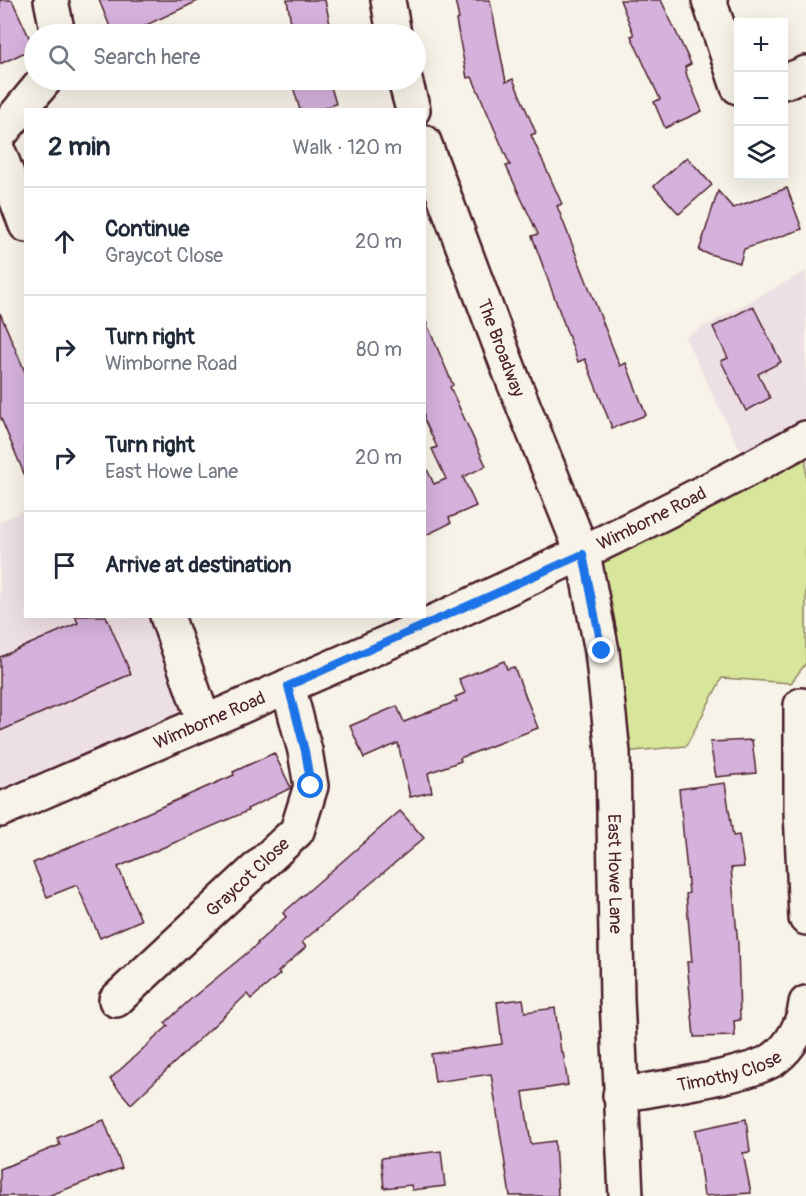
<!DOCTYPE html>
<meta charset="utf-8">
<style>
body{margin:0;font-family:Pangolin,sans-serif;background:#f6f6f7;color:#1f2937}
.controls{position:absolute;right:18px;top:18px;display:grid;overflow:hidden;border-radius:0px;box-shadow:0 6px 24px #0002}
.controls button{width:54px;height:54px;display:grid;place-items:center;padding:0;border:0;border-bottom:2px solid #e0e1e3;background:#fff;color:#1f2937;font:30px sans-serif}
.stop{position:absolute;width:18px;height:18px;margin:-14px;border:4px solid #1a73e8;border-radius:50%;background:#fff}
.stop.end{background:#1a73e8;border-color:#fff;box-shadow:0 2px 6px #0008}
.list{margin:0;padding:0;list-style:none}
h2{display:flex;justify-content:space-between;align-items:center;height:78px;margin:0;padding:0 24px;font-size:26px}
h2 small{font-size:20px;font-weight:400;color:#747a83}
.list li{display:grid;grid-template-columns:39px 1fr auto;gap:18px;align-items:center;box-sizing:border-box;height:108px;padding:0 24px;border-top:2px solid #e0e1e3}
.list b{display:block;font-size:22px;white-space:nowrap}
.list p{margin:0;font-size:20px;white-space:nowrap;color:#747a83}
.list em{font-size:20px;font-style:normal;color:#747a83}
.icon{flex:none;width:33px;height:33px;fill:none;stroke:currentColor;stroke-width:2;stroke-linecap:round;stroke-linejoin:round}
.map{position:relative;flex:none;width:806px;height:1196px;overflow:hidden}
.search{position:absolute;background:#fff;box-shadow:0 6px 24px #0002;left:24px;top:24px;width:402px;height:66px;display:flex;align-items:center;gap:15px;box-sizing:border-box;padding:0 21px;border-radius:33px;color:#747a83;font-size:22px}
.panel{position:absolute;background:#fff;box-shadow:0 6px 24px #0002;left:24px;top:108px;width:402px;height:510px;border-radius:0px}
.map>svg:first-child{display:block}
.built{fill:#ede0e4}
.green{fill:#d7e69a;stroke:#908262;stroke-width:1.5}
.building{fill:#d5b2dc;stroke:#4a1f2b;stroke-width:1.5}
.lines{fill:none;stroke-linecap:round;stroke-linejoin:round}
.minor-casing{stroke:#4a1f2b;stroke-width:38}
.major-casing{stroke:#4a1f2b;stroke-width:38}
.minor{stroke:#f7f3e8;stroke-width:33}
.major{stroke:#f7f3e8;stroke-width:33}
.route{stroke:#1a73e8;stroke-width:8}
.labels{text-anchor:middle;stroke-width:4.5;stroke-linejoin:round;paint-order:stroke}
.street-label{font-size:18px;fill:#4a1f2b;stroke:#f7f3e8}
</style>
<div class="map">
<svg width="806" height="1196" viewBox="0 0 806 1196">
<rect width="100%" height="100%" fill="#f7f3e8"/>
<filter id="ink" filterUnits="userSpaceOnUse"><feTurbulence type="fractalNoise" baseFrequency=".0167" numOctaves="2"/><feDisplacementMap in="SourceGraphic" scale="12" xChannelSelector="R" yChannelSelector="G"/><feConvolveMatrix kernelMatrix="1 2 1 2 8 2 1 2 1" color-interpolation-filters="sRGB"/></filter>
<g filter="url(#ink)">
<g class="built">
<path d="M 806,271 L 806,438 L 749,469 L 685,337 Z"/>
<path d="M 25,510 L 26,616 L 167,617 L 204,722 L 0,810 L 0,522 Z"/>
</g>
<path class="green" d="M 806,438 L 806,663 L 791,683 L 722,678 L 686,746 L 613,753 L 583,554 Z"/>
<g class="building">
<path d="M 0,0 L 12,0 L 34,48 L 0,64 Z"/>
<path d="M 99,0 L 200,0 L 144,26 L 148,34 L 113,34 Z"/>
<path d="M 287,0 L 325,0 L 331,29 L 293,34 Z"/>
<path d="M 455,0 L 490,0 L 506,82 L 513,79 L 536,133 L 531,135 L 562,204 L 557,206 L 592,295 L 620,366 L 626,363 L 646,415 L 612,428 L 585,359 L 578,362 L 532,236 L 538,234 L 506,166 L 510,165 L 472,77 L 467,78 L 456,20 L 459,19 Z"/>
<path d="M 620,0 L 661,0 L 691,64 L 685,67 L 687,76 L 702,111 L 665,128 L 654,102 L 660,99 L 631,36 L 634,35 Z"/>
<path d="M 291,80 L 329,80 L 336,104 L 318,110 L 300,110 Z"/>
<path d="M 687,157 L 712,185 L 679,214 L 654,186 Z"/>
<path d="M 787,188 L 802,229 L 744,249 L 740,263 L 699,251 L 718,191 L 733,208 Z"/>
<path d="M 753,306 L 781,362 L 758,374 L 770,398 L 746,411 L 721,361 L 728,358 L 713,327 Z"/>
<path d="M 0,313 L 26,374 L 25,476 L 0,416 Z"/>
<path d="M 424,317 L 453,385 L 450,387 L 486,466 L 463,477 L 476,506 L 449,518 L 451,523 L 424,536 L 424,463 L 434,484 L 446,479 L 432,449 L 437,447 L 424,419 Z"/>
<path d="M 75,616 L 106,616 L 131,674 L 0,731 L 0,657 L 78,623 Z"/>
<path d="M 504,661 L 507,669 L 514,667 L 538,728 L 460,758 L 461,761 L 428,773 L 432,792 L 410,797 L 398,743 L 364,758 L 350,726 L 397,706 L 404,722 L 457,701 L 455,697 L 465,693 L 459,679 Z"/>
<path d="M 752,740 L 756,773 L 716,777 L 710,742 Z"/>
<path d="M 274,753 L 291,788 L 247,809 L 248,811 L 118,867 L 141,920 L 100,938 L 77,885 L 47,897 L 33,863 L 234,775 L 233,772 Z"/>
<path d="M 725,783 L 733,836 L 739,835 L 744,867 L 731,868 L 738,945 L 740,1020 L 734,1021 L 735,1036 L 694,1037 L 687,962 L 692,962 L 686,894 L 689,893 L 679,789 Z"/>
<path d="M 400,811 L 424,838 L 302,942 L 306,947 L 278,972 L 280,974 L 251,999 L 247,994 L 131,1104 L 110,1079 L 168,1026 L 165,1023 L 192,998 L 258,944 L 257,943 L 286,917 L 283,913 Z"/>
<path d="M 523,999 L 525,1012 L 555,1008 L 561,1052 L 563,1052 L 568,1085 L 523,1092 L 531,1144 L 555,1141 L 558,1196 L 510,1196 L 491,1074 L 435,1082 L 431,1054 L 502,1044 L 497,1002 Z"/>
<path d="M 746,1119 L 750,1152 L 743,1153 L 751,1193 L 704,1196 L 695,1130 Z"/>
<path d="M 104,1120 L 122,1168 L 48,1196 L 0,1196 L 0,1169 L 60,1145 L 57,1138 Z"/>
<path d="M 441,1151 L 445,1186 L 412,1190 L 411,1185 L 384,1188 L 381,1158 Z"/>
</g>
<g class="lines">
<g class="minor-casing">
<g id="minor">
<path d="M 51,0 L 58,34"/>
<path d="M 388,0 L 394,34"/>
<path d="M 709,0 L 738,87"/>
<path d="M 405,80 L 413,110"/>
<path d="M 784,82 L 806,73"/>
<path d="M 0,134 L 45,80"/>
<path id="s1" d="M 424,142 L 513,380 L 583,554 L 602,651 L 613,753 L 617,999 L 626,1196"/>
<path d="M 0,155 L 26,225"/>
<path d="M 167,616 L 204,722"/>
<path d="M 801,705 L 801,811 L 806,918"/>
<path id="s2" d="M 116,1000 L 297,831 L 311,786 L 305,751 L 288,686"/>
<path id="s3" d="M 620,1095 C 656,1088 747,1077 774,1059 C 791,1047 804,1023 806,1003"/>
</g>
</g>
<g class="major-casing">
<g id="major">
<path id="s4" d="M 0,810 C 271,693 546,581 806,438"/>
</g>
</g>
<use href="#minor" class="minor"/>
<use href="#major" class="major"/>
</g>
</g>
<g class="lines" filter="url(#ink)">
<path class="route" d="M 311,786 L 305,751 L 288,686 L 583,554 L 602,651"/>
</g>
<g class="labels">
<g class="street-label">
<text dy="6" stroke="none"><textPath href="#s1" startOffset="220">The Broadway</textPath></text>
<text dy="6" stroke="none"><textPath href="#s4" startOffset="714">Wimborne Road</textPath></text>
<text dy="6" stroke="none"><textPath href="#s4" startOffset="228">Wimborne Road</textPath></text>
<text dy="6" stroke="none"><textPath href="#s1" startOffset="764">East Howe Lane</textPath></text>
<text dy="6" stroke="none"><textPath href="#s2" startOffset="180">Graycot Close</textPath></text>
<text dy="6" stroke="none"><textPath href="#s3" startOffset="112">Timothy Close</textPath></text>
</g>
</g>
</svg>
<div class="controls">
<button>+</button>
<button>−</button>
<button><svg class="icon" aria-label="layers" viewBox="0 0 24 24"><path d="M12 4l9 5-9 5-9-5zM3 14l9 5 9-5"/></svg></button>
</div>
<div class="stop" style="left:311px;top:786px"></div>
<div class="stop end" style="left:602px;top:651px"></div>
<div class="search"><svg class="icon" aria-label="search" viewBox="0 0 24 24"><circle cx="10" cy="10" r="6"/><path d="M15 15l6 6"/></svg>Search here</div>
<section class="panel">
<h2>2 min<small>Walk · 120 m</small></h2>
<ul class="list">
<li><svg class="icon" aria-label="ahead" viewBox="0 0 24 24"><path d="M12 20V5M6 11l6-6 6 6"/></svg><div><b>Continue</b><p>Graycot Close</p></div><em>20 m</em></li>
<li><svg class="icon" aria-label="right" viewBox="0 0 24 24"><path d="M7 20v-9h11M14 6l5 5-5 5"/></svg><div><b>Turn right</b><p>Wimborne Road</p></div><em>80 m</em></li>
<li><svg class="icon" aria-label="right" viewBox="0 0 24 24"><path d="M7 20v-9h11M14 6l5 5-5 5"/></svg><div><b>Turn right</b><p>East Howe Lane</p></div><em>20 m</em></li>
<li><svg class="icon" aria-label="arrive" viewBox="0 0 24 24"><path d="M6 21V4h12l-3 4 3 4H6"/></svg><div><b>Arrive at destination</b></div></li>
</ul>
</section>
</div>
